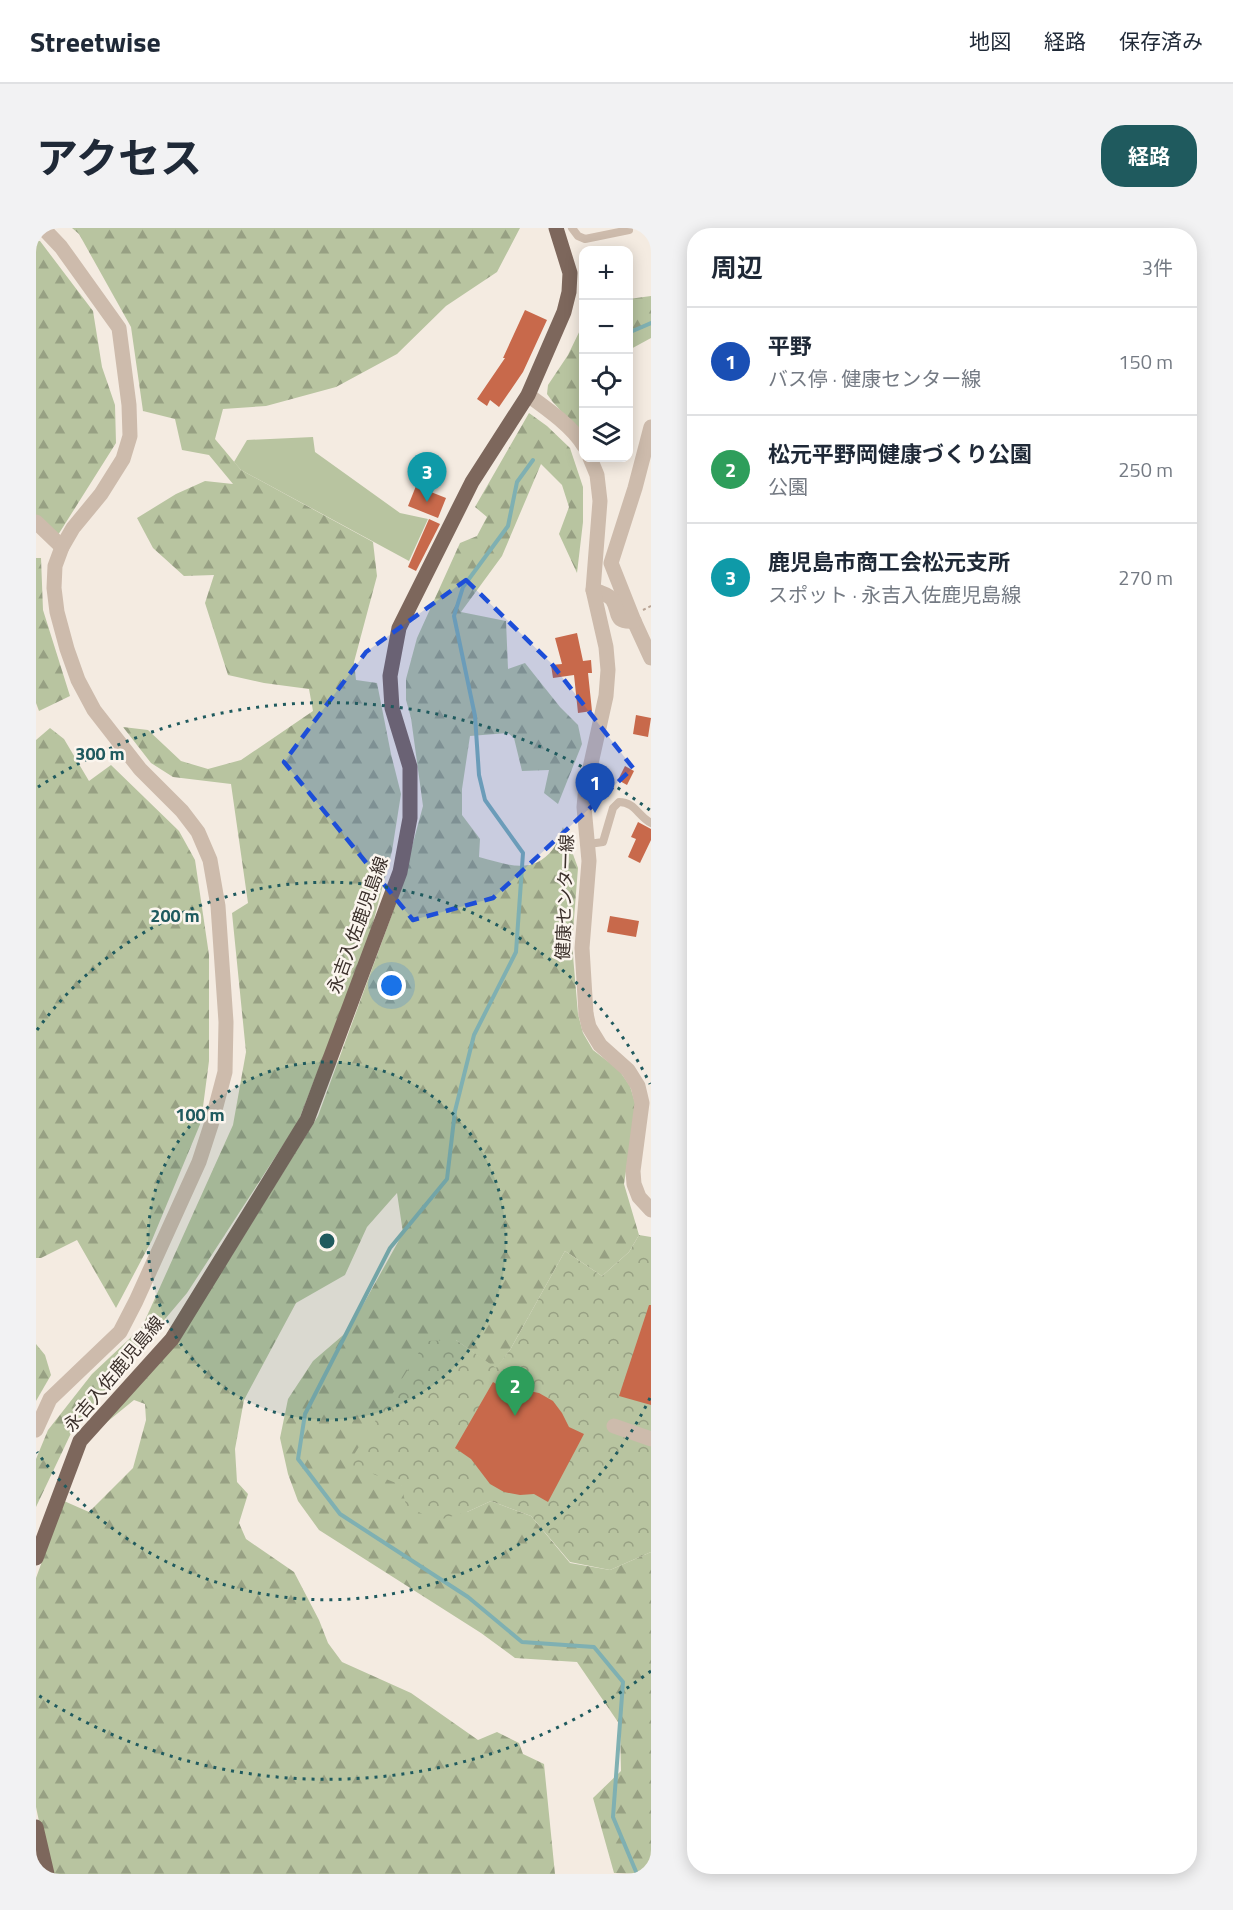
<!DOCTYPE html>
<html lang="ja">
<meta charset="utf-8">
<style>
body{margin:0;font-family:"Titillium Web","Noto Sans JP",sans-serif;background:#f2f2f3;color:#1f2937}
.controls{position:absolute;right:18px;top:18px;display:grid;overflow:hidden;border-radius:12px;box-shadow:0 3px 15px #0003}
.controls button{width:54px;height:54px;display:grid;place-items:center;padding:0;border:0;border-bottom:2px solid #e0e1e3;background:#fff;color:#1f2937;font:30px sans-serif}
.you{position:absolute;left:356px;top:758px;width:21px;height:21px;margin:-15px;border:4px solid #fff;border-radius:50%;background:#1a73e8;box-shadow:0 0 0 9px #1a73e833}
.badge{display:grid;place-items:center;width:39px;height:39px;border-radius:50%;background:#1f5a5e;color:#fff;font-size:20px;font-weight:700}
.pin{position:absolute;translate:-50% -50px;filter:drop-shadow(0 2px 3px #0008)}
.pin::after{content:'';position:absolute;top:32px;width:21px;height:18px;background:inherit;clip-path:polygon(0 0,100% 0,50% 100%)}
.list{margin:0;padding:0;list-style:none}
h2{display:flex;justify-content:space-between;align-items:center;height:78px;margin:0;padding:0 24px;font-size:26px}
h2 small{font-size:20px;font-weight:400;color:#747a83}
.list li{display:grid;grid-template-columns:39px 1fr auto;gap:18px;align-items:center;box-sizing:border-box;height:108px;padding:0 24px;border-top:2px solid #e0e1e3}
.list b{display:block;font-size:22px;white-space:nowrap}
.list p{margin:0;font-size:20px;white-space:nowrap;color:#747a83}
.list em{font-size:20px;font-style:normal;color:#747a83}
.icon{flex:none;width:33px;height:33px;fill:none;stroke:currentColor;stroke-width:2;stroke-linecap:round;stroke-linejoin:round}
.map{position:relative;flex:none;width:615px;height:1646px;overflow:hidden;border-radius:24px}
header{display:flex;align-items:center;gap:36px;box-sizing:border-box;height:84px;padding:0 30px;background:#fff;border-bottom:2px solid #e0e1e3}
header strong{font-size:28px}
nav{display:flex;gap:33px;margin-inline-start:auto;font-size:21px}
.intro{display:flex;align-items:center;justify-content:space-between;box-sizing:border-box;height:144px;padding:0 36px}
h1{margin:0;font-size:42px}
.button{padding:15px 27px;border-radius:24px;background:#1f5a5e;color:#fff;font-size:21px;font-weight:700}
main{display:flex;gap:36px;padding:0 36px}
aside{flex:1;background:#fff;border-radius:24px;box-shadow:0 3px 15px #0003}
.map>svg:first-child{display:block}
.grass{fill:#b8c4a0}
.forest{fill:url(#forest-firs)}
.park{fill:url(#park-crowns)}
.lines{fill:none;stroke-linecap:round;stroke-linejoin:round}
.stream{stroke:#7fb0b2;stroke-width:4}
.building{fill:#c8694b}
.path{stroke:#b9a596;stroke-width:2;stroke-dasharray:3 3;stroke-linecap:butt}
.service{stroke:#cdbbac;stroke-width:8}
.minor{stroke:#cdbbac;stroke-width:15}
.tertiary{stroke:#cdbbac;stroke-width:15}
.primary{stroke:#7d675c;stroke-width:15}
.marked{fill:#1d4ed8;fill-opacity:0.2;stroke:#1d4ed8;stroke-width:4.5;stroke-dasharray:12 8;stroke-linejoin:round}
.ring{fill:none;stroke:#1f5a5e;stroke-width:3;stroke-dasharray:3 6}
.labels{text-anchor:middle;stroke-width:5;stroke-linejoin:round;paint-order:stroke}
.street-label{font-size:18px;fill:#3b302b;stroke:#fbf5ee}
.centre{fill:#1f5a5e;stroke:#fbf5ee;stroke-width:3}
.ring-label{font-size:18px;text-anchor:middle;font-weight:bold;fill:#1f5a5e;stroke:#fbf5ee;stroke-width:5;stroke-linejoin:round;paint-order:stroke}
</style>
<header>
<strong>Streetwise</strong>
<nav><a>地図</a><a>経路</a><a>保存済み</a></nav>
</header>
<div class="intro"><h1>アクセス</h1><a class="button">経路</a></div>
<main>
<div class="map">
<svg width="615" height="1646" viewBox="0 0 615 1646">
<defs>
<pattern id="forest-firs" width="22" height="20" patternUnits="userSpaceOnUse" patternTransform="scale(1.5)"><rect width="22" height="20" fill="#b8c4a0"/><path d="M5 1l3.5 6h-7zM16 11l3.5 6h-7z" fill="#97a083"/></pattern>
<pattern id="park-crowns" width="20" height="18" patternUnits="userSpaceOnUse" patternTransform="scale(1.5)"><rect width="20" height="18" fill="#b8c4a0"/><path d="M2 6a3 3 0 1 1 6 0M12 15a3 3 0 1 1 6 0" fill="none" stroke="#97a083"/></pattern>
</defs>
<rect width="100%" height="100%" fill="#f4ebe1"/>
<path class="grass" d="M 277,209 L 279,224 L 364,285 L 392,291 L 373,333 L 205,242 L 198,234 L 211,212 Z"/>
<g class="forest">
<path d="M 36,0 L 484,0 L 461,44 L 410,78 L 361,126 L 300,159 L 230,178 L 187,181 L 179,211 L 205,242 L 337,314 L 341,348 L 318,434 L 320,452 L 341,455 L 355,526 L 365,566 L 356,623 L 332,714 L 262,894 L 151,1065 L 38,1199 L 0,1279 L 0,1231 L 12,1202 L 56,1146 L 106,1099 L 197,897 L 210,824 L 196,685 L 212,675 L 195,556 L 137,549 L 115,535 L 87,499 L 112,502 L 145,533 L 172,541 L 205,532 L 277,483 L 273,461 L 228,455 L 192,447 L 169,375 L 178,347 L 148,348 L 117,320 L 101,290 L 140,266 L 169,253 L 197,256 L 173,227 L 146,222 L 139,191 L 107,183 L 95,99 L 43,6 Z"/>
<path d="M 0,13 L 4,13 L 57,83 L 66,139 L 79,177 L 80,215 L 22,307 L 0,287 Z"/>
<path d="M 615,68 L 615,110 L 593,122 L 593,71 Z"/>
<path d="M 547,96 L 547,208 L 516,173 L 511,166 L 512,157 L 532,127 Z"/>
<path d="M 493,185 L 511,198 L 534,220 L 547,259 L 547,294 L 541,345 L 523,306 L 533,279 L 526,257 L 505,236 L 466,328 L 425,384 L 470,393 L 472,441 L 489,435 L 524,479 L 542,497 L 546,516 L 522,576 L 508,565 L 513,542 L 486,543 L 478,510 L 472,505 L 434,508 L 426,561 L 426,587 L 444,611 L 443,629 C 470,636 496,648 517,621 C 522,615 524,606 527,599 L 542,640 L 536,716 L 542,786 L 547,805 L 557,822 L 583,842 L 594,858 L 600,878 L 588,956 L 603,1007 L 593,1024 L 566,1048 L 529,1023 L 474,1122 L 460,1141 L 420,1112 L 365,1257 L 431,1284 L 455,1273 L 495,1288 L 534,1335 L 574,1342 L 615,1324 L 615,1646 L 578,1645 L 557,1570 L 585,1543 L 584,1497 L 541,1434 L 479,1430 L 445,1405 L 283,1302 L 262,1273 L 252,1246 L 244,1210 L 252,1171 L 277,1133 L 313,1102 L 367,1005 L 361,965 L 331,999 L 309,1047 L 260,1075 L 208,1172 L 199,1221 L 201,1254 L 212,1266 L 203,1295 L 210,1311 L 258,1344 L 283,1392 L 292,1415 L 306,1434 L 375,1465 L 442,1512 L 461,1504 L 483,1515 L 487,1526 L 508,1536 L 519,1646 L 14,1646 L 0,1579 L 0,1350 L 28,1273 L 53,1284 L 97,1240 L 110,1192 L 109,1176 L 98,1172 L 55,1207 L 193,1032 L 282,888 L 362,670 L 387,578 L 375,490 L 370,472 L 370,451 L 381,410 L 424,315 L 441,308 L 451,289 L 439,279 Z"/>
<path d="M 0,330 L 5,330 L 7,382 L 34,468 L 3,483 L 0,475 Z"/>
<path d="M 14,500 L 28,511 L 53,553 L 75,537 L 143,603 L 159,632 L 173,727 L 173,833 L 165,894 L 116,1012 L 80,1080 L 41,1012 L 5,1030 L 0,1030 L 0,512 Z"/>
<path d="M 0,1116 L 9,1127 L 15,1147 L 0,1173 Z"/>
</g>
<path class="park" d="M 603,1007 L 615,1009 L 615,1324 L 574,1342 L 534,1334 L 495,1288 L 455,1273 L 431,1284 L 399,1293 L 370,1277 L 365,1257 L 312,1236 L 390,1113 L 420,1112 L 460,1140 L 474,1122 L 529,1023 L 566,1048 L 593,1024 Z"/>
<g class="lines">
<g class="stream">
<path d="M 592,105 L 615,95"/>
<path d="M 497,232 L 481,254 L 472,298 L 427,359 L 418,388 L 439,488 L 443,547 L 449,572 L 487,625 L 480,724 L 438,807 L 419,883 L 411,951 L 354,1020 L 269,1186 L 262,1231 L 304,1286 L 432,1369 L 486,1414 L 558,1419 L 587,1454 L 577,1589 L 601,1646"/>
</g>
</g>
<g class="building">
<path d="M 489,82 L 511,92 L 487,144 L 463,179 L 454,172 L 451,178 L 441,171 L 469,130 L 467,130 Z"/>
<path d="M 380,258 L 410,270 L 402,290 L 372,278 Z"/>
<path d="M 393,291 L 404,296 L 380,343 L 372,339 Z"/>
<path d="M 541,405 L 547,433 L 555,432 L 556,445 L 552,445 L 556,483 L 542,485 L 538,447 L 517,450 L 515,437 L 526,436 L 519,410 Z"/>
<path d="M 600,487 L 615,490 L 612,509 L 597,506 Z"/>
<path d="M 589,538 L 598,543 L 591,557 L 582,552 Z"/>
<path d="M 602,594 L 615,601 L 615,612 L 604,635 L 592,629 L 600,611 L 595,609 Z"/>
<path d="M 574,688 L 603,693 L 600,709 L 571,704 Z"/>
<path d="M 613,1077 L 615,1077 L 615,1177 L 583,1168 Z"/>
<path d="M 457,1154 L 472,1163 L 488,1162 L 503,1165 L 517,1173 L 526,1185 L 533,1199 L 548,1206 L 512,1274 L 498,1266 L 484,1267 L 468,1264 L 454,1256 L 435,1231 L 419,1220 Z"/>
</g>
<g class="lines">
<path class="path" d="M 607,382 L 615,378"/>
<g class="service">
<path d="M 536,0 L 542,8 L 549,11 L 593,2"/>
<path d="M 553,616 L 567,614 L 577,580 L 583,574 C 599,574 602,588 615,595"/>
</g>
<g class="minor">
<path d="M 615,199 L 599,260 L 575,335 L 598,393 L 615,430"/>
<path d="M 0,294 L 26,319"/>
<path d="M 557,362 C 564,364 571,366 576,371 C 585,384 576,395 598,393"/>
<path d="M 550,786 L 553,799 L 564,817 L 592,842 L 602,858 L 606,875 L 597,943 L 598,956 L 603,969 L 615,982"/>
<path d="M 578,1198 L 615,1211"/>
</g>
<g class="tertiary">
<path d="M 492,167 C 510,180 537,199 548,218"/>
<path d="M 550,786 L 546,720 L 553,633 L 548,579 L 550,558 L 570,468 L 572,442 L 570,419 L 557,362 L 564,273 L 561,247 L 554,230"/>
<path d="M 0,1202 L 14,1171 L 84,1104 L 100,1073 L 163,934 L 175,897 L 189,844 L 190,794 L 182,678 L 174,632 L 162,604 L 146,583 L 104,541 L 58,482 L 42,452 L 31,421 L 21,384 L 18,360 L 19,338 L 26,319 L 37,300 L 65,266 L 87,231 L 94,208 L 93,177 L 83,100 L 25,19 L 7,0"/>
</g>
<g class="primary">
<path d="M 0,1330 L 44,1213 L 136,1111 L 271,892 L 364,644 L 374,590 L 374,539 L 356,480 L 354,448 L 363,400 L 436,254 L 492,167 L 528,84 L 533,64 L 534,45 L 520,0"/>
<path d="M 0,1599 L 11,1646"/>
</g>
</g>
<path class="marked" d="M 430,352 L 515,435 L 597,540 L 457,670 L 377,692 L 248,534 L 330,424 Z"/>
<circle cx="291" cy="1013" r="179" fill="#1f5a5e" fill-opacity=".12"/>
<g class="ring">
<circle cx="291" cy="1013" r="179"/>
<path d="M614 1170A359 359 0 0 1 1 1224M1 802A359 359 0 0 1 614 856"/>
<path d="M615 1443A538 538 0 0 1 2 1467M2 559A538 538 0 0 1 615 583"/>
</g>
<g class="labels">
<g class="street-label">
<text transform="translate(529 669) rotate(-88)" y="6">健康センター線</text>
<text transform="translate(322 697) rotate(-70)" y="6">永吉入佐鹿児島線</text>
<text transform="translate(78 1146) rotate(-50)" y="6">永吉入佐鹿児島線</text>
</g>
</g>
<circle cx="291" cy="1013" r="9" class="centre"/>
<g class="ring-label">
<text x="64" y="532">300 m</text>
<text x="139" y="694">200 m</text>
<text x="164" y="893">100 m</text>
</g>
</svg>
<div class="controls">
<button>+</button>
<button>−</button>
<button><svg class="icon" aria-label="locate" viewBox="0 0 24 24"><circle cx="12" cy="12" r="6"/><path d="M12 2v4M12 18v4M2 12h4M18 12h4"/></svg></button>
<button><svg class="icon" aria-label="layers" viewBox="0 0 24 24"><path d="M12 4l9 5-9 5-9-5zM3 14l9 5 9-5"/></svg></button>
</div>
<div class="you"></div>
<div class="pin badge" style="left:559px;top:585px;background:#1a4fb4">1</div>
<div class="pin badge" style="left:479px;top:1188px;background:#2e9e5b">2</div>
<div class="pin badge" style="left:391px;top:274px;background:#0f9aa8">3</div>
</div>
<aside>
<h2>周辺<small>3件</small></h2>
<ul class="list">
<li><span class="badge" style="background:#1a4fb4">1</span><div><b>平野</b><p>バス停 · 健康センター線</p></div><em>150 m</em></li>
<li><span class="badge" style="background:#2e9e5b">2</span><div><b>松元平野岡健康づくり公園</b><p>公園</p></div><em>250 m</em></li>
<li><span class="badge" style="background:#0f9aa8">3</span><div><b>鹿児島市商工会松元支所</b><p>スポット · 永吉入佐鹿児島線</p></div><em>270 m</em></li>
</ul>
</aside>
</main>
